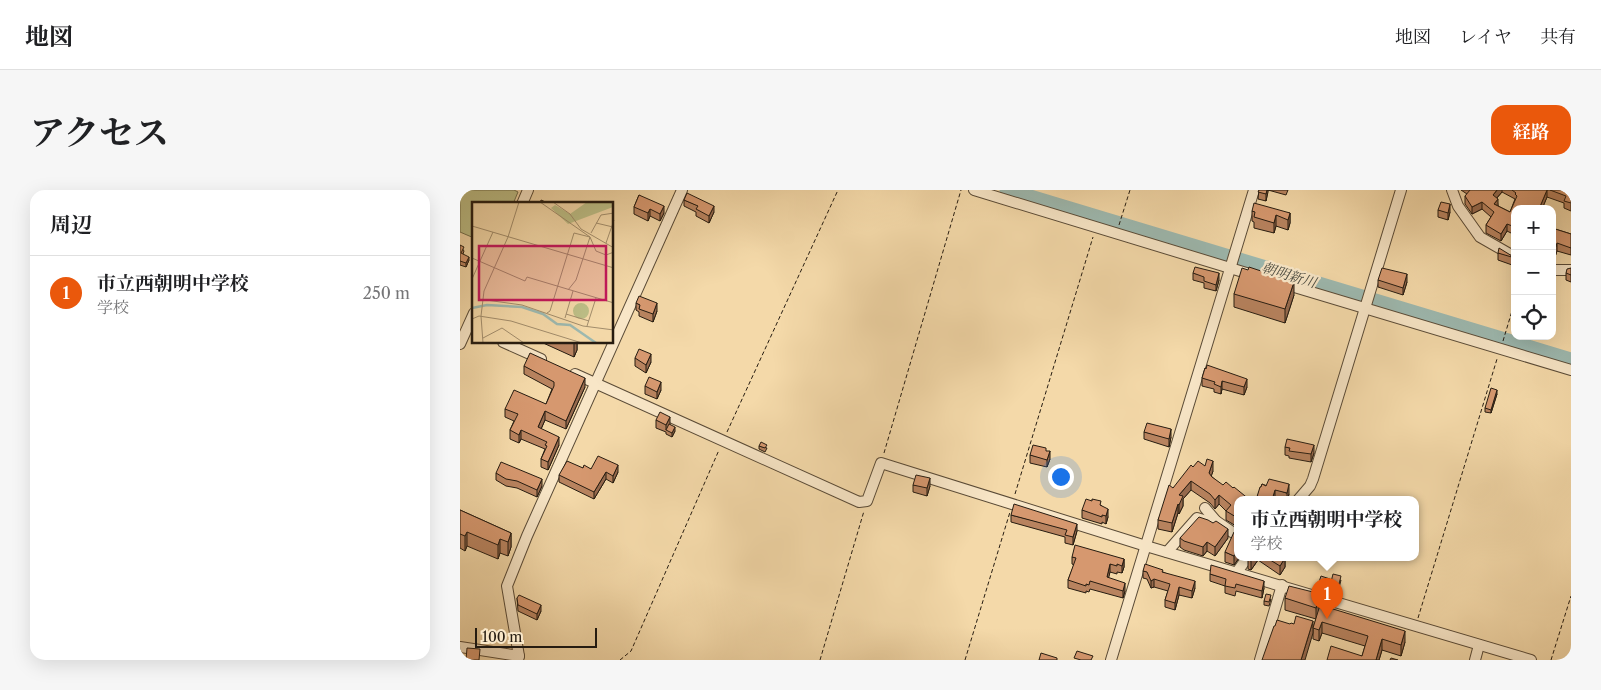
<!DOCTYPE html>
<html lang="ja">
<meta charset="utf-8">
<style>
body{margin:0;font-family:"Libre Caslon Text","Noto Serif JP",serif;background:#f6f6f6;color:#202124}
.controls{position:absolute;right:15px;top:15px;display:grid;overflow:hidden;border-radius:10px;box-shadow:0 5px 20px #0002}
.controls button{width:45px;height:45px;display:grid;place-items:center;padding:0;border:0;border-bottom:1px solid #e0e0e0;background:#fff;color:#202124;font:25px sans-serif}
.scale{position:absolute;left:15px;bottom:12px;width:122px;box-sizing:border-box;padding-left:5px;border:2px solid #261c11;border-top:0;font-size:14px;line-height:18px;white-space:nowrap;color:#261c11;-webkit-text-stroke:4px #f8e6c7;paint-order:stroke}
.you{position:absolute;left:600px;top:286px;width:18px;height:18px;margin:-12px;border:4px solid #fff;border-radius:50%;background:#1a73e8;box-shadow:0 0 0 8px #1a73e833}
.badge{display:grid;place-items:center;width:32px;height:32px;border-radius:50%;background:#ea580c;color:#fff;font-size:16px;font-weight:700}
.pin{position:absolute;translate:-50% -41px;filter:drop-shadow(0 1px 2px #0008)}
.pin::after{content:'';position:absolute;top:26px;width:18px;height:15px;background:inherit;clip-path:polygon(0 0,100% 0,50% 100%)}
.popup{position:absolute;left:774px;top:306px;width:185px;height:65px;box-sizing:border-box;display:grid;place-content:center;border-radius:10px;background:#fff;filter:drop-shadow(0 1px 4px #0005);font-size:16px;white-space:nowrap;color:#757577}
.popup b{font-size:19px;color:#202124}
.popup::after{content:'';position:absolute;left:50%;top:100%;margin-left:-10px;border:10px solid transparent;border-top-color:#fff}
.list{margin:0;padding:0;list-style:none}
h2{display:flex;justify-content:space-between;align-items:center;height:65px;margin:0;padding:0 20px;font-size:21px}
h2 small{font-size:16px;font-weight:400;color:#757577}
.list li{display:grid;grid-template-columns:32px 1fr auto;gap:15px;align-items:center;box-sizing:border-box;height:75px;padding:0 20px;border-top:1px solid #e0e0e0}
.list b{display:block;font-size:19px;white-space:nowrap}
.list p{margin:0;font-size:16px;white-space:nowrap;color:#757577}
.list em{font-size:16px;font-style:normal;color:#757577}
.icon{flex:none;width:28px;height:28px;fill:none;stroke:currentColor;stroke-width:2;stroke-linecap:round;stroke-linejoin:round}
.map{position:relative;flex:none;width:1111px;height:470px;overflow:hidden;border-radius:15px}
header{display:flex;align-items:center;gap:30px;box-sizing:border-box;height:70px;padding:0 25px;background:#fff;border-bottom:1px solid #e0e0e0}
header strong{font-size:24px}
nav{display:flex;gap:28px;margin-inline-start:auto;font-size:18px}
.intro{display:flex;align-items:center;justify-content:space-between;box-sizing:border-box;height:120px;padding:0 30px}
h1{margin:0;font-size:35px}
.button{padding:12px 22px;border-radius:15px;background:#ea580c;color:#fff;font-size:18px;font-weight:700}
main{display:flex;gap:30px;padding:0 30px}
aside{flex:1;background:#fff;border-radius:15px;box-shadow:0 5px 20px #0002}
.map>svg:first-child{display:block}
.green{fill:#bdbf87;stroke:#726e4c}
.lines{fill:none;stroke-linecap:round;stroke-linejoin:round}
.river{stroke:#9db9b0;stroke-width:15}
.minor-casing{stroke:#5a4b37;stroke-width:12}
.path{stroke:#261c11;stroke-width:1;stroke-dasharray:4 2.5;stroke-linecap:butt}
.minor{stroke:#f8e6c7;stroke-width:10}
.wall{fill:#b8835f;stroke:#261c11;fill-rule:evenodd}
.shaded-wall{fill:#966a4e;stroke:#261c11}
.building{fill:#d6986f;stroke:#261c11}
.labels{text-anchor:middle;stroke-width:4.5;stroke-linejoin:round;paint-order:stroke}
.water-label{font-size:14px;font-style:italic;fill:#4a4b41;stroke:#f8e6c7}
.inset-river{fill:none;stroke:#9db9b0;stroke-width:2.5}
.inset-road{fill:none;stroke:#a28d6c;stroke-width:1}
.view{fill:#c2185b;fill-opacity:0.15;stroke:#c2185b;stroke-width:2.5}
.inset-edge{fill:none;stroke:#261c11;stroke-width:2.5}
</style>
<header>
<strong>地図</strong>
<nav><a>地図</a><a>レイヤ</a><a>共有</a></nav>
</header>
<div class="intro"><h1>アクセス</h1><a class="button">経路</a></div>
<main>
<aside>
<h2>周辺<small></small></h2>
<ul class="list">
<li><span class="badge">1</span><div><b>市立西朝明中学校</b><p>学校</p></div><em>250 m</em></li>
</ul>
</aside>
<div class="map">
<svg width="1111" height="470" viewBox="0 0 1111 470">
<rect width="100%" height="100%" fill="#f4d9a9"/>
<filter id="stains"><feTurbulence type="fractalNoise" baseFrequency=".004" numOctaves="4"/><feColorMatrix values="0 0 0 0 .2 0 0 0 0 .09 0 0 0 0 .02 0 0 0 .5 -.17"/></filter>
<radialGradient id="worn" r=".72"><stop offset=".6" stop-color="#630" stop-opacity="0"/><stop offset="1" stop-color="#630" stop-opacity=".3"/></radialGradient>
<path class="green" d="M 0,0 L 54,0 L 58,2 L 53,14 L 14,14 L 14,48 L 0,42 Z"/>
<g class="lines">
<path class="river" d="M 547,0 L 1111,170"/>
<g class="minor-casing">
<g id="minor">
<path d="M 514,0 L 793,85"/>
<path d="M 992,0 L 998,16 L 1020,47 L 1055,67"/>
<path d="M 62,14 L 68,0"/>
<path d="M 1092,80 L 1111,80"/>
<path d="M 821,93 L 1111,180"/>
<path d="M 43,152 L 81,169"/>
<path d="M 0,154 L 14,123"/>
<path d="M 115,184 L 399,312 L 407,311 L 421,273 L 686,356 L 1071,470"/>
<path d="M 838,310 L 850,296 L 853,289 L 941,0"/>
<path d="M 745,318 L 756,331 L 778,346"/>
<path d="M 707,362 L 737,328 L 754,333 L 756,331"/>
<path d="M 777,382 L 787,368"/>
<path d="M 0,457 L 59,466"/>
<path d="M 58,470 L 59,466 L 47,396 L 67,346 L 222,0"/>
<path d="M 651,470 L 794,0"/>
<path d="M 800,470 L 822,395"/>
<path d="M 1015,470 L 1019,455"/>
</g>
</g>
<g class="path">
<path d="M 659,35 L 670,0"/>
<path d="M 1043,151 L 1055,111"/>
<path d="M 267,242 L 378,0"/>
<path d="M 424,263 L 501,0"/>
<path d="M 555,304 L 633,47"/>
<path d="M 958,428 L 1037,169"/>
<path d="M 160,470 L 171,461 L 259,260"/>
<path d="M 360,470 L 404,321"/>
<path d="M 505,470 L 550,322"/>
<path d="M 1091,470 L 1111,406"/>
</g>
<use href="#minor" class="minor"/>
</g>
<g class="wall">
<path d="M 799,0 L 828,0 L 826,5 L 808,0 L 806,11 L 798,9 Z"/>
<path d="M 1001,0 L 1111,0 L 1111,21 L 1104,18 L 1104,13 L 1087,7 L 1082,19 L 1055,19 L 1055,45 L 1047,41 L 1041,51 L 1026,43 L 1026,35 L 1031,27 L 1022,19 L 1012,24 L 1005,14 L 1005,6 L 1007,4 ZM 1042,2 L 1055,9 L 1050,22 L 1038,16 L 1037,8 Z"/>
<path d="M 179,5 L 204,23 L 200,31 L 190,26 L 188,31 L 174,24 L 174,17 Z"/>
<path d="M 224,10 L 254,22 L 249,33 L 236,26 L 236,22 L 224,16 Z"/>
<path d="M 978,20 L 990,22 L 988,30 L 978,27 Z"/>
<path d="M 792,21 L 830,23 L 830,33 L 828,40 L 816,36 L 814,43 L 794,38 L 794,32 L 792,31 Z"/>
<path d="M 1092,38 L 1111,44 L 1111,65 L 1097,61 L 1093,73 L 1092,72 Z"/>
<path d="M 1055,46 L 1055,59 L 1053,58 L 1053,50 Z"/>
<path d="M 0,55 L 4,61 L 3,64 L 9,70 L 6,77 L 0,75 Z"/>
<path d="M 1038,63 L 1055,66 L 1055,76 L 1038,70 Z"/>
<path d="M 1111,78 L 1111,92 L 1106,90 L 1106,83 Z"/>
<path d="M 788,80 L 834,105 L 825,133 L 774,117 L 774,104 Z"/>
<path d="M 733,83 L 759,90 L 756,101 L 744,98 L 744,93 L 733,90 Z"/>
<path d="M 918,90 L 947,92 L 943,105 L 918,97 Z"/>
<path d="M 176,113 L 197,121 L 193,132 L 179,126 L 179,122 L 176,120 Z"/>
<path d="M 81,152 L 117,152 L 117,160 L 114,167 Z"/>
<path d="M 175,168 L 191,172 L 186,183 L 175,176 Z"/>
<path d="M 64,176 L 125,197 L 106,239 L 85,230 L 81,239 L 99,255 L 88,280 L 81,277 L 81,269 L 85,259 L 61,249 L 59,253 L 50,249 L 50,240 L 54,231 L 45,227 L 45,219 L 86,214 L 92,199 L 64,184 Z"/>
<path d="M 745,178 L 787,197 L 784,205 L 762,199 L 761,204 L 754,202 L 754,199 L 742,196 L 742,188 Z"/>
<path d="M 185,196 L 201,200 L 197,209 L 185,204 Z"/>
<path d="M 1037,204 L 1031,223 L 1025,222 L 1025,218 Z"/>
<path d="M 196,230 L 210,235 L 215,241 L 212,247 L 206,244 L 206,242 L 196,238 Z"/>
<path d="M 684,242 L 711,247 L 709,257 L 684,249 Z"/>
<path d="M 299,256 L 307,258 L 305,262 L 299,259 Z"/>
<path d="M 825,257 L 854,263 L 851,272 L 829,268 L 829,266 L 825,265 Z"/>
<path d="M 570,265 L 590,269 L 587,277 L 570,273 Z"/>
<path d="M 745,276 L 753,281 L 751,286 L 778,310 L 778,333 L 776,336 L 766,330 L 766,321 L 759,314 L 755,319 L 750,313 L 731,300 L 723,309 L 723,316 L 719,324 L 718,323 L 712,342 L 698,339 L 698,330 L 713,298 Z"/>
<path d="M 123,278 L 131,279 L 158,282 L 153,293 L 146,289 L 134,309 L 99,292 L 99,285 Z"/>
<path d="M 36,283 L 82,296 L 77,307 L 57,298 L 46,296 L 36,290 Z"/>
<path d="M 802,294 L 829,304 L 828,310 L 820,310 L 815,309 L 814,310 L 796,310 Z"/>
<path d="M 453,295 L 470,296 L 467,306 L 453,302 Z"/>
<path d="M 641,315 L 648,327 L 646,334 L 642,332 L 642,334 L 622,328 L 622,320 Z"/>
<path d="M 0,320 L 51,343 L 51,357 L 48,366 L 40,363 L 38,369 L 7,356 L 5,361 L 0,358 Z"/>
<path d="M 551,325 L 617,341 L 613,355 L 605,353 L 605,347 L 551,332 Z"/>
<path d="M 753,333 L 768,348 L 755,366 L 747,361 L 743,366 L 724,360 L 720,357 L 720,348 Z"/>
<path d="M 765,362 L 779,368 L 774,375 L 765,372 Z"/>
<path d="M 612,367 L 664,369 L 664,377 L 662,383 L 657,382 L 657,384 L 650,382 L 648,388 L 665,401 L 663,408 L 630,399 L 629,402 L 626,401 L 626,403 L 608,398 L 608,390 L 614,375 L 612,374 Z"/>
<path d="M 789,368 L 825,368 L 825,377 L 820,385 L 798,370 L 791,380 L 788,379 L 788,370 Z"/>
<path d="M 683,381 L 703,382 L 735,398 L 732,408 L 719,405 L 715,420 L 705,417 L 705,410 L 708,401 L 694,397 L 691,398 L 687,389 L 683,388 Z"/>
<path d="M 750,384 L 804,398 L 802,408 L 776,401 L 775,406 L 765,403 L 765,396 L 750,391 Z"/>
<path d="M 881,390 L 879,398 L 871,395 L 871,392 Z"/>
<path d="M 859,392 L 870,393 L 869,399 L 859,396 Z"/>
<path d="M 57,408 L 81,421 L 77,430 L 58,421 Z"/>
<path d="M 825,408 L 861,415 L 945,452 L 941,466 L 922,460 L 919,470 L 867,470 L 902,466 L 905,456 L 862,443 L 859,451 L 853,449 L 853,438 L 856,429 L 825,420 Z"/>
<path d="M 811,409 L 809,416 L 804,415 L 804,411 Z"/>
</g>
<g class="shaded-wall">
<path d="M 807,0 L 808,0 L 808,2 L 806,11 L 806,4 Z"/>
<path d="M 1037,0 L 1042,0 L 1042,2 L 1033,12 L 1033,5 Z"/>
<path d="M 1087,0 L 1087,7 L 1082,19 L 1079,19 Z"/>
<path d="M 1038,9 L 1038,16 L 1034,14 Z"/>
<path d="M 1022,12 L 1022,19 L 1012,24 L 1012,17 Z"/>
<path d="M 990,14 L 990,22 L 988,30 L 988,23 Z"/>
<path d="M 204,16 L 204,23 L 200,31 L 200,24 Z"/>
<path d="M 254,16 L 254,22 L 249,33 L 249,26 Z"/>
<path d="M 190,19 L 190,26 L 188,31 L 188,23 Z"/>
<path d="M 830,23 L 830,33 L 828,40 L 828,30 Z"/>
<path d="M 816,25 L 816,36 L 814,43 L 814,33 Z"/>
<path d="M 1047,34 L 1047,41 L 1041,51 L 1041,44 Z"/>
<path d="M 1097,53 L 1097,61 L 1093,73 L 1093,65 Z"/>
<path d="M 9,67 L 9,70 L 6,77 L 6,73 Z"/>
<path d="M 759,83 L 759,90 L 756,101 L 756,95 Z"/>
<path d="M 947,84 L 947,92 L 943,105 L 943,98 Z"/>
<path d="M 834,92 L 834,105 L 825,133 L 825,119 Z"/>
<path d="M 197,113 L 197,121 L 193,132 L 193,124 Z"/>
<path d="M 115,152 L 117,152 L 117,160 L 114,167 L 114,154 Z"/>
<path d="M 191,164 L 191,172 L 186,183 L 186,175 Z"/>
<path d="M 125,188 L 125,197 L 106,239 L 106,231 Z"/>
<path d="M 787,189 L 787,197 L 784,205 L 784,197 Z"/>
<path d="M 762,191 L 762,199 L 761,204 L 761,197 Z"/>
<path d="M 201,192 L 201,200 L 197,209 L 197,202 Z"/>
<path d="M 1037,200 L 1037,204 L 1031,223 L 1031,220 Z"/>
<path d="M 85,221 L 85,230 L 78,246 L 78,237 Z"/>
<path d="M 210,227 L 210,235 L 206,240 L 206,235 Z"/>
<path d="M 215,237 L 215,241 L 212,247 L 212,243 Z"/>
<path d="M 711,239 L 711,247 L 709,257 L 709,249 Z"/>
<path d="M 61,240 L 61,249 L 59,253 L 59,245 Z"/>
<path d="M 99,247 L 99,255 L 88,280 L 88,272 Z"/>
<path d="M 854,255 L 854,263 L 851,272 L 851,264 Z"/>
<path d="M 590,261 L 590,269 L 587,277 L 587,270 Z"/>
<path d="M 753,271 L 753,281 L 749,293 L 749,283 Z"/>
<path d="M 158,275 L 158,282 L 153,293 L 153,286 Z"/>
<path d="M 146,282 L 146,289 L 134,309 L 134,302 Z"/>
<path d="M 470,288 L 470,296 L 467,306 L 467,298 Z"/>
<path d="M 82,289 L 82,296 L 77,307 L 77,300 Z"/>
<path d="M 731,291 L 731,300 L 723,309 L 723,316 L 719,324 L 719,305 Z"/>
<path d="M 829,294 L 829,304 L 827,310 L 827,303 Z"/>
<path d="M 815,300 L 815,309 L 814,310 L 812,310 Z"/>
<path d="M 759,305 L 759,314 L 755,319 L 755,310 Z"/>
<path d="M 718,314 L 718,323 L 712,342 L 712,333 Z"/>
<path d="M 648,319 L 648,327 L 646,334 L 646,326 Z"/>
<path d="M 778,324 L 778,333 L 776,336 L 776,327 Z"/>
<path d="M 617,334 L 617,341 L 613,355 L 613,347 Z"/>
<path d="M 768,339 L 768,348 L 755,366 L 755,357 Z"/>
<path d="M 7,342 L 7,356 L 5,361 L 5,346 Z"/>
<path d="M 51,343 L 51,357 L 48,366 L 48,352 Z"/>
<path d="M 40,349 L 40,363 L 38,369 L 38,355 Z"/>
<path d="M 747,352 L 747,361 L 743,366 L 743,357 Z"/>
<path d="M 778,359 L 779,368 L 774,375 L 774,366 Z"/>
<path d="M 793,368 L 798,368 L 798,370 L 791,380 L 791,371 Z"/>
<path d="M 825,368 L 825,377 L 820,385 L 820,376 Z"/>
<path d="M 664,369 L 664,377 L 662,383 L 662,376 Z"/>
<path d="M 650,374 L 650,382 L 647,395 L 647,387 Z"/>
<path d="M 694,389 L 694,397 L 691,398 L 691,391 Z"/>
<path d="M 735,391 L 735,398 L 732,408 L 732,401 Z"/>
<path d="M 804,391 L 804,398 L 802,408 L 802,401 Z"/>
<path d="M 665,393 L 665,401 L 663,408 L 663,401 Z"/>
<path d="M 719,397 L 719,405 L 715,420 L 715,413 Z"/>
<path d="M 861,404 L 861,415 L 856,429 L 856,418 Z"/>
<path d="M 81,415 L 81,421 L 77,430 L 77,424 Z"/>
<path d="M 853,431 L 853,443 L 845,470 L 841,470 Z"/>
<path d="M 862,432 L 862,443 L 859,451 L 859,440 Z"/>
<path d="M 945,441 L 945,452 L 941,466 L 941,455 Z"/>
<path d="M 922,449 L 922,460 L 919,470 L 916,470 Z"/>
</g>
<g class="building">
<path d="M 799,0 L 807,0 L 806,4 L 798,2 Z"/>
<path d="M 1010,0 L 1037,0 L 1033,5 L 1038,9 L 1034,14 L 1050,22 L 1057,6 L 1055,4 L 1056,3 L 1052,0 L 1087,0 L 1079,19 L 1055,19 L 1055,37 L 1047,34 L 1041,44 L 1026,35 L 1034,22 L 1022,12 L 1012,17 L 1005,6 Z"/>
<path d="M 1090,0 L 1111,0 L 1111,13 L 1104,11 L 1106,6 Z"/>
<path d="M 227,3 L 254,16 L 249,26 L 236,19 L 238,16 L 224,10 Z"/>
<path d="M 179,5 L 204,16 L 200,24 L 190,19 L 188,23 L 174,17 Z"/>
<path d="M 81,10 L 90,14 L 80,14 Z"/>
<path d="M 981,12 L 990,14 L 988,23 L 978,20 Z"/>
<path d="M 794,13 L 830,23 L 828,30 L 816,25 L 814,33 L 794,27 L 795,22 L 792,21 Z"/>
<path d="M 1092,38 L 1111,44 L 1111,58 L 1097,53 L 1093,65 L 1092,65 Z"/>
<path d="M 0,55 L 4,57 L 1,63 L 9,67 L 6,73 L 0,71 Z"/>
<path d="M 1039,58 L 1052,66 L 1055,66 L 1055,68 L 1038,63 Z"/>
<path d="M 735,77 L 759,83 L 756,95 L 744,91 L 744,87 L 733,83 Z"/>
<path d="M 789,77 L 834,92 L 825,119 L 774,104 L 782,78 L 788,80 Z"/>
<path d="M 922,78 L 947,84 L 943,98 L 918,90 Z"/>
<path d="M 1111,78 L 1111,85 L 1106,83 L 1107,79 Z"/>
<path d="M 179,106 L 197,113 L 193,124 L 179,119 L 180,115 L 176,113 Z"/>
<path d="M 179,159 L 191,164 L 186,175 L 175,168 Z"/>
<path d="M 70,163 L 125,188 L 106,231 L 85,221 L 78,237 L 99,247 L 88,272 L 81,269 L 87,256 L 85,255 L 87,252 L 61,240 L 59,245 L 50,240 L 58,224 L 45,219 L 54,200 L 86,214 L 94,196 L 94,192 L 64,176 Z"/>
<path d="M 747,175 L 787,189 L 784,197 L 762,191 L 761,197 L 754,194 L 755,192 L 742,188 L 745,178 L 746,179 Z"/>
<path d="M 189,187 L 201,192 L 197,202 L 185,196 Z"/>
<path d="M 1031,198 L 1037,200 L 1031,220 L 1025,218 Z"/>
<path d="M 200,222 L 210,227 L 206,235 L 196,230 Z"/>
<path d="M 687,233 L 711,239 L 709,249 L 684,242 Z"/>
<path d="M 209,234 L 215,237 L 212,243 L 206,240 Z"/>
<path d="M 827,249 L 854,255 L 851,264 L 829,261 L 830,258 L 825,257 Z"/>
<path d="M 301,252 L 307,255 L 305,258 L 299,256 Z"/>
<path d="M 573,255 L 586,258 L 586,261 L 590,261 L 587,270 L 570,265 Z"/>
<path d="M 138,266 L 158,275 L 153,286 L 146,282 L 134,302 L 99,285 L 107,271 L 123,278 L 124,275 L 131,279 Z"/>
<path d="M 747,269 L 753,271 L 749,283 L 752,287 L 763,295 L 766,292 L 773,298 L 774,297 L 790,310 L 778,310 L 778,324 L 776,327 L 766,321 L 771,315 L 759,305 L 755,310 L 750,304 L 731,291 L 719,305 L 723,306 L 719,315 L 718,314 L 712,333 L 698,330 L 709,295 L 713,298 L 731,275 L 733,277 L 738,271 L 745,276 Z"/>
<path d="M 41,272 L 82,289 L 77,300 L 57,291 L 46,289 L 36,283 Z"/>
<path d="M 456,285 L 470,288 L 467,298 L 453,295 Z"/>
<path d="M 809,289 L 829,294 L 827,303 L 815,300 L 812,310 L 813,310 L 796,310 L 800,297 L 801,297 L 802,294 L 806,296 Z"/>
<path d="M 626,309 L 632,311 L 632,309 L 641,311 L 640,315 L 648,319 L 646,326 L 642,325 L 642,327 L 622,320 Z"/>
<path d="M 554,314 L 617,334 L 613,347 L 605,345 L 607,340 L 551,325 Z"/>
<path d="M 0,320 L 51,343 L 48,352 L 40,349 L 38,355 L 7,342 L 5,346 L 0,344 Z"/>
<path d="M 739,327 L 748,330 L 753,333 L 756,331 L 768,339 L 755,357 L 747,352 L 743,357 L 724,351 L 720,348 Z"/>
<path d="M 774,342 L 778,342 L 778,359 L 774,366 L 765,362 Z"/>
<path d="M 615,355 L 664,369 L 662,376 L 657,374 L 657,376 L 650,374 L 647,387 L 665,393 L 663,401 L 630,391 L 629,395 L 626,394 L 626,396 L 608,390 L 616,368 L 612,367 Z"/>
<path d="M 789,368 L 793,368 L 791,371 L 788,370 Z"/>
<path d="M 807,368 L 825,368 L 820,376 Z"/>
<path d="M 685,374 L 703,380 L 702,382 L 735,391 L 732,401 L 719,397 L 715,413 L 705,410 L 710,394 L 694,389 L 691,391 L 687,382 L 683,381 Z"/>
<path d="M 751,375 L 804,391 L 802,401 L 776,394 L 775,398 L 765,396 L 766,389 L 750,384 Z"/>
<path d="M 873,384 L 881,386 L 879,394 L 871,392 Z"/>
<path d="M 861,386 L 870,389 L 869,395 L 859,392 Z"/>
<path d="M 829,396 L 861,404 L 856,418 L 825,408 Z"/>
<path d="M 806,404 L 811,405 L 809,412 L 804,411 Z"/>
<path d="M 59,405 L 81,415 L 77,424 L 58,415 L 57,408 Z"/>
<path d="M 860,415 L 945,441 L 941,455 L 922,449 L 916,470 L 917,470 L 867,470 L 871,456 L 902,466 L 908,446 L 862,432 L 859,440 L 853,438 Z"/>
<path d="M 836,426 L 853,431 L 841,470 L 802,470 L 814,436 L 815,436 L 817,430 L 830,434 L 831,433 L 834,434 Z"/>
<path d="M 7,458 L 20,459 L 19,470 L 6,470 Z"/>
<path d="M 617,461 L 633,466 L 631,470 L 621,470 L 614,468 Z"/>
<path d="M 581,463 L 597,468 L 597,470 L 579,470 Z"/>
<path d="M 931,468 L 938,470 L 930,470 Z"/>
</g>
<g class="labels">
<g class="water-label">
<text transform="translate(829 85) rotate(17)" y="5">朝明新川</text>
</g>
</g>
<g transform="translate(12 12)">
<rect width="141" height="141" fill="#f4d9a9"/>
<path d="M 115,0 L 141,0 L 141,5 L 96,22 L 79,6 L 83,3 L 98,12 ZM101 109a8 8 0 1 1 16 0a8 8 0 1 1-16 0Z" fill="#bdbf87"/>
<path class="inset-river" d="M 0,106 L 15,103 L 50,105 L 71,112 L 85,122 L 98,123 L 124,141"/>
<path class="inset-road" d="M 68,0 L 118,35 L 124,49 L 134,53 L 142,50M 81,0 L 98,12 L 109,27 L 142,46M 124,21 L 141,25M 0,24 L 142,66M 119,31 L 129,13 L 142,11M 134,41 L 142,18M 0,56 L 53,79 L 55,75 L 142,101M 0,77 L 21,30M 96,88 L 104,78 L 118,35M 14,98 L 50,103 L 111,124 L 142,128M 75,111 L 78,109 L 102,31 L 118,35M 94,112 L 117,119M 9,114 L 12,89 L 36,35 L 47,0M 9,114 L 11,141M 93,116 L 101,89M 0,117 L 7,114 L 39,119 L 110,141M 115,124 L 124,96M 11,136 L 30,126 L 52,141"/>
<path class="view" d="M 7,44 L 134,44 L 134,98 L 7,98 Z"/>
<rect width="141" height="141" class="inset-edge"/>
</g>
<rect width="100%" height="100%" filter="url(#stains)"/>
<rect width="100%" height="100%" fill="url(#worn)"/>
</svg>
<div class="controls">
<button>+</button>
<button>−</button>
<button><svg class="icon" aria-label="locate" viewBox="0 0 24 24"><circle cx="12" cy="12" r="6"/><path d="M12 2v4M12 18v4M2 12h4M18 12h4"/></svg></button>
</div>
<div class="scale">100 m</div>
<div class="you"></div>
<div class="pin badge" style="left:867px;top:429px">1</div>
<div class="popup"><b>市立西朝明中学校</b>学校</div>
</div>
</main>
